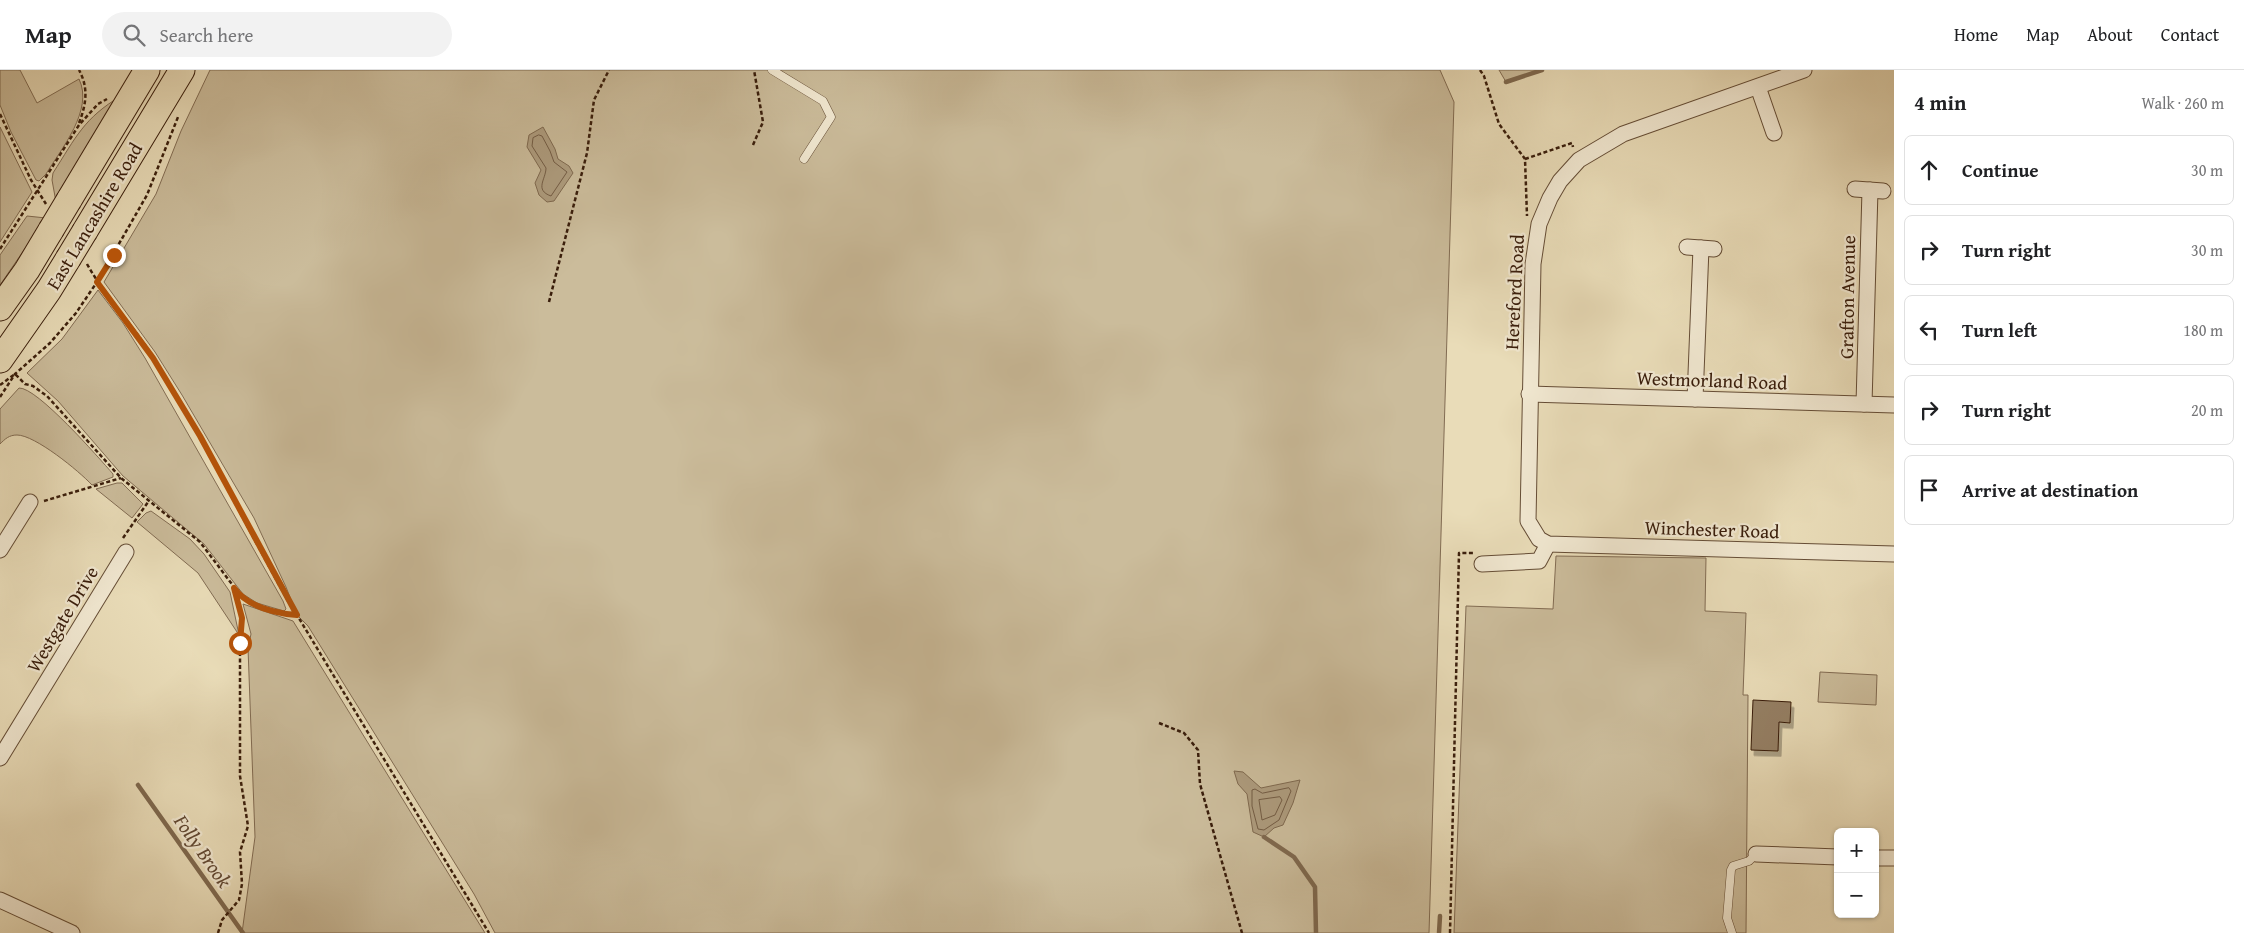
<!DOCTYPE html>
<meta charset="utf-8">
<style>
body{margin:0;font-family:"Gentium Book Plus",serif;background:#f2f2f2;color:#202124}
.controls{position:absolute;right:15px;bottom:15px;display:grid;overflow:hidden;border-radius:8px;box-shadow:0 1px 4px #0004}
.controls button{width:45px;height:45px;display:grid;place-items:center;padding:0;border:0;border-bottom:1px solid #e0e0e0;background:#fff;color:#202124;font:25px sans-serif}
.stop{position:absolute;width:15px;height:15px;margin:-11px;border:4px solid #b45309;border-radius:50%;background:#fff}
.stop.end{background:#b45309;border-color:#fff;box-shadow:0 1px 5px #0008}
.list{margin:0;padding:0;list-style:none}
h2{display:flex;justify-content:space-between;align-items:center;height:65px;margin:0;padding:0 20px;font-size:21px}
h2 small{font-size:16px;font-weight:400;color:#757577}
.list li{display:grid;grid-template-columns:32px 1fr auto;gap:15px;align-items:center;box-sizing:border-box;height:70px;margin:0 10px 10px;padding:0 10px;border:1px solid #e0e0e0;border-radius:8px}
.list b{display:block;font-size:19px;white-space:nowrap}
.list em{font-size:16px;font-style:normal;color:#757577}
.icon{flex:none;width:28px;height:28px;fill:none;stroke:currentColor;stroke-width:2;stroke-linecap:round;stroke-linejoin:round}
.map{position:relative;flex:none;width:1894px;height:863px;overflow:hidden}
header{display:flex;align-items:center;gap:30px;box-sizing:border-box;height:70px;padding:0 25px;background:#fff;border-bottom:1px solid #e0e0e0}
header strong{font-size:24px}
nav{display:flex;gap:28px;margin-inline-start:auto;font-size:18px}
.search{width:350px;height:45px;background:#f2f2f2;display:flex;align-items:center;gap:12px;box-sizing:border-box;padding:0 18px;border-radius:28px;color:#757577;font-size:19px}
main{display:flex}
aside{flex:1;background:#fff}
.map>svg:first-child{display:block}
.green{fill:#cbbc9b;stroke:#826c53}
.water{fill:#ad9b7d;stroke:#7f694f}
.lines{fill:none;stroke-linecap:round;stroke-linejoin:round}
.shore{stroke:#735c44;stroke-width:1}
.stream{stroke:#7f694f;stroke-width:4.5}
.building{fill:#958065;stroke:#391d0b;filter:url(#shadow)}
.service-casing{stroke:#654d36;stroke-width:9}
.minor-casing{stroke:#654d36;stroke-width:17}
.trunk-casing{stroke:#391d0b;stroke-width:27}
.path{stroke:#391d0b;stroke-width:2.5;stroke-dasharray:4 2.5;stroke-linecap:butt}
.service{stroke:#f1e8d1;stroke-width:8}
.minor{stroke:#f1e8d1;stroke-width:15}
.trunk{stroke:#e9dcb8;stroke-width:25}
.trunk-bridge-casing{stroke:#391d0b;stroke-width:27;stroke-linecap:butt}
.trunk-bridge{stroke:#e9dcb8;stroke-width:25}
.route{stroke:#b45309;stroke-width:6}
.labels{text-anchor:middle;stroke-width:4.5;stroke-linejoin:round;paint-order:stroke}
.street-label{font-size:19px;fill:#391d0b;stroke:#f1e8d1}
.water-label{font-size:20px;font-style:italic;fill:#624933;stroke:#f1e8d1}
</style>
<header>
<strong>Map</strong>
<div class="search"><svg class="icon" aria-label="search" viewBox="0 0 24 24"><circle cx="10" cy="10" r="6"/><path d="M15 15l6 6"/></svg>Search here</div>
<nav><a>Home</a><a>Map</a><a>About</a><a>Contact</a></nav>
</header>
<main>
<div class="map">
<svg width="1894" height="863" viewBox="0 0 1894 863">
<defs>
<filter id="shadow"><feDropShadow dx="3" dy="5.5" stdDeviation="0" flood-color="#0004"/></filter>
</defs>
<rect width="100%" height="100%" fill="#e9dcb8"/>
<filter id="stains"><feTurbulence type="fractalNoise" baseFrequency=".004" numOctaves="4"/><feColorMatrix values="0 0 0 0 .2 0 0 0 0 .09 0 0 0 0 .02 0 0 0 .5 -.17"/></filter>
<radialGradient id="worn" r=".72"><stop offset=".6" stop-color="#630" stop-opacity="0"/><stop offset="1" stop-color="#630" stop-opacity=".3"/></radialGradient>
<g class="green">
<path d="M 0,0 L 20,0 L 37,33 L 79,9 C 94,40 61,79 46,104 L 39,111 L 36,110 L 11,62 L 0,35 Z"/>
<path d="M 210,0 L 1440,0 L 1454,32 L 1429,863 L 495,863 L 474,824 L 308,556 L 297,545 L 286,517 L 254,448 L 182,325 L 155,282 L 104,212 L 156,124 L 181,61 Z"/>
<path d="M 1499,0 L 1542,0 L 1506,12 Z"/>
<path d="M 121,26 L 56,132 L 52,110 L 53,103 C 76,67 84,48 121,26 Z"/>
<path d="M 0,57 L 32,122 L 0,172 Z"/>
<path d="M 27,146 L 46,148 L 0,215 L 0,185 Z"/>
<path d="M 98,220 L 123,253 L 145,288 L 283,531 L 286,539 L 284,541 L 257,533 L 243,524 L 204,474 L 123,406 L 58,331 L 27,303 L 62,269 Z"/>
<path d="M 19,318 C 37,317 99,388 113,404 L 113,407 L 92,415 C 79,401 35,365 17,365 C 9,365 5,369 0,374 L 0,339 Z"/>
<path d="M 117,413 L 122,413 L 143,434 L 132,448 L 96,419 Z"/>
<path d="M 151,441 L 190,469 L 204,484 L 230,522 L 239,565 L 198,503 L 137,452 L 146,443 Z"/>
<path d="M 1556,486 L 1706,488 L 1705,541 L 1746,543 L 1743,625 L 1748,625 L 1746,863 L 1454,863 L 1466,536 L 1553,539 Z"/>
<path d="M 243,534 L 293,551 L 485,863 L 242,863 L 255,767 L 248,578 L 251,564 Z"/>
<path d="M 1820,602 L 1877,605 L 1876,635 L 1818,632 Z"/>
</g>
<g class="water">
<path d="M 543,57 L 555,79 L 558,89 L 569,96 L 573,103 L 554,131 L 547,132 L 539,125 L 535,113 L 541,100 L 527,77 L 529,65 Z"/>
<path d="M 1234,701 L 1243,702 L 1261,718 L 1300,710 L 1293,733 L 1283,755 L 1274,758 L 1264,767 L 1253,762 L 1247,724 L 1238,714 Z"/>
</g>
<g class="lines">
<g class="shore">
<path d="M 539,65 L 542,66 L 550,81 L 554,92 L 567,102 L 551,126 C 534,120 546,109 546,98 L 532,76 L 533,68 Z"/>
<path d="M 1289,718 L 1291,721 L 1279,750 L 1264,760 L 1258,759 L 1252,736 L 1252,720 L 1255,719 L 1262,723 Z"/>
<path d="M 1280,727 L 1282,730 L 1275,745 L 1262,750 L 1259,730 Z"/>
</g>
<g class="stream">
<path d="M 1506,12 L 1542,0"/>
<path d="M 138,715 L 243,863"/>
<path d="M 1264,767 L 1294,787 L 1315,817 L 1316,863"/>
<path d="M 1439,863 L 1440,846"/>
</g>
</g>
<path class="building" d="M 1753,630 L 1791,632 L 1790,653 L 1779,652 L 1778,681 L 1751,680 Z"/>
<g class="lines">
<g class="service-casing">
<g id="service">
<path d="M 772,0 L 823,31 L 831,47 L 804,89"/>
<path d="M 1732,863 L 1727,848 L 1731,800 L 1733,796 L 1749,791 L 1756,784"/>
</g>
</g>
<g class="minor-casing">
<g id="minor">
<path d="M 1804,0 L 1623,64 L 1579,90 L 1560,111 L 1550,128 L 1539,154 L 1533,194 L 1528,451 L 1539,469 L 1548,474 L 1894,484"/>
<path d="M 1758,17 L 1774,63"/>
<path d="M 1855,119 L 1883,121"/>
<path d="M 1687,177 L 1714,179"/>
<path d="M 1529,324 L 1894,335"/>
<path d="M 1695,329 L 1701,178"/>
<path d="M 1864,334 L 1870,120"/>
<path d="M 0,480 L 30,432"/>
<path d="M 1482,494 L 1539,491 L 1548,474"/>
<path d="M 0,688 L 126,482"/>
<path d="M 1756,784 L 1838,787"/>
<path d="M 1875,788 L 1894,788"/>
<path d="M 0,830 L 72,863"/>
</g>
</g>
<g class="trunk-casing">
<g id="trunk">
<path d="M 69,130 L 147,0"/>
<path d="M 85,161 L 182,0"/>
<path d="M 0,238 L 27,200 L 51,160"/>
<path d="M 0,290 L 49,220 L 68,189"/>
</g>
</g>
<g class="path">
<path d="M 1480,0 L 1484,6 L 1499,54 L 1525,89 L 1527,146"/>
<path d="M 0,44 L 31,110 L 46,134"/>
<path d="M 79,53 C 86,35 89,18 79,0"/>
<path d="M 753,75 L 763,52 L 754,0"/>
<path d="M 1525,89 L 1572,73 L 1573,77"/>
<path d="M 0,179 L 79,55 L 98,34 L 107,29"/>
<path d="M 87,194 C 106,228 134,256 155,290 C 206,373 248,461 296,545"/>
<path d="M 549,232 L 587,83 L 594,30 L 609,0"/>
<path d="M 0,315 L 15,304 L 25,314 L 33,316 L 47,326 L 121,408 L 200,472 L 244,530 L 275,542 L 297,545 L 489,863"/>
<path d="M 0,327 L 15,304 L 50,273 L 76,243 L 97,212 L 147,125 L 178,47"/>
<path d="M 44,431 L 121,408"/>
<path d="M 123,468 L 148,432"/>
<path d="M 1159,653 L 1184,663 L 1198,680 L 1200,714 L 1242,863"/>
<path d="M 218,863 L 222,850 L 239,830 L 242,814 L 240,782 L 248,756 L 240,706 L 240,573 L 242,548 L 235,522"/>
<path d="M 1450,863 L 1459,483 L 1473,483"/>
</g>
<use href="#service" class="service"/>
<use href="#minor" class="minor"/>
<use href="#trunk" class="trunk"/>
<g class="trunk-bridge-casing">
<g id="trunk-bridge">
<path d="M 51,160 L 69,130"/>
<path d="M 68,189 L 85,161"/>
</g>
</g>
<use href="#trunk-bridge" class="trunk-bridge"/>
</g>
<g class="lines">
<path class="route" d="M 114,185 L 97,212 L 153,288 L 200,366 L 297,545 C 273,543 248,537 234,518 L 242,548 L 240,573"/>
</g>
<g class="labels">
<g class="street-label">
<text transform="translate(94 146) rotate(-59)" y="7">East Lancashire Road</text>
<text transform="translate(1514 222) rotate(-87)" y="7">Hereford Road</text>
<text transform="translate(1847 227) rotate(-89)" y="7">Grafton Avenue</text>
<text transform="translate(1712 310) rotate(2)" y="7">Westmorland Road</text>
<text transform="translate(1712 459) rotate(2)" y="7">Winchester Road</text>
<text transform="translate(62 549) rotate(-59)" y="7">Westgate Drive</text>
</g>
<g class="water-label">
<text transform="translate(203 781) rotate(55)" y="7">Folly Brook</text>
</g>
</g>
<rect width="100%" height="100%" filter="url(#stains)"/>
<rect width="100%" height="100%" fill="url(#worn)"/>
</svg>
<div class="controls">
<button>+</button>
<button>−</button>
</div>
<div class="stop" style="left:240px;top:573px"></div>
<div class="stop end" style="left:114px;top:185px"></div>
</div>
<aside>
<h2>4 min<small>Walk · 260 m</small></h2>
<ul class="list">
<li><svg class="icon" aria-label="ahead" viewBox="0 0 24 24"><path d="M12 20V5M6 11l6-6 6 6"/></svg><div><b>Continue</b></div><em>30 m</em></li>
<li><svg class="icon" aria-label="right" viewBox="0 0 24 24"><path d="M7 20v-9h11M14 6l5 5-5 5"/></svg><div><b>Turn right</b></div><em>30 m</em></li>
<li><svg class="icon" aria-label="left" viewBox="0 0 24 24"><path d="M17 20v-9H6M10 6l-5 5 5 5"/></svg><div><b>Turn left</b></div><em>180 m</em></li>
<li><svg class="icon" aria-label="right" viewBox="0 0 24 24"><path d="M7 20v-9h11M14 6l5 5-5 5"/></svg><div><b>Turn right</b></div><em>20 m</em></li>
<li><svg class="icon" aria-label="arrive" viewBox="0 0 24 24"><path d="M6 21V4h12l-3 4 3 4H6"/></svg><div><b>Arrive at destination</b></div></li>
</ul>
</aside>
</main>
